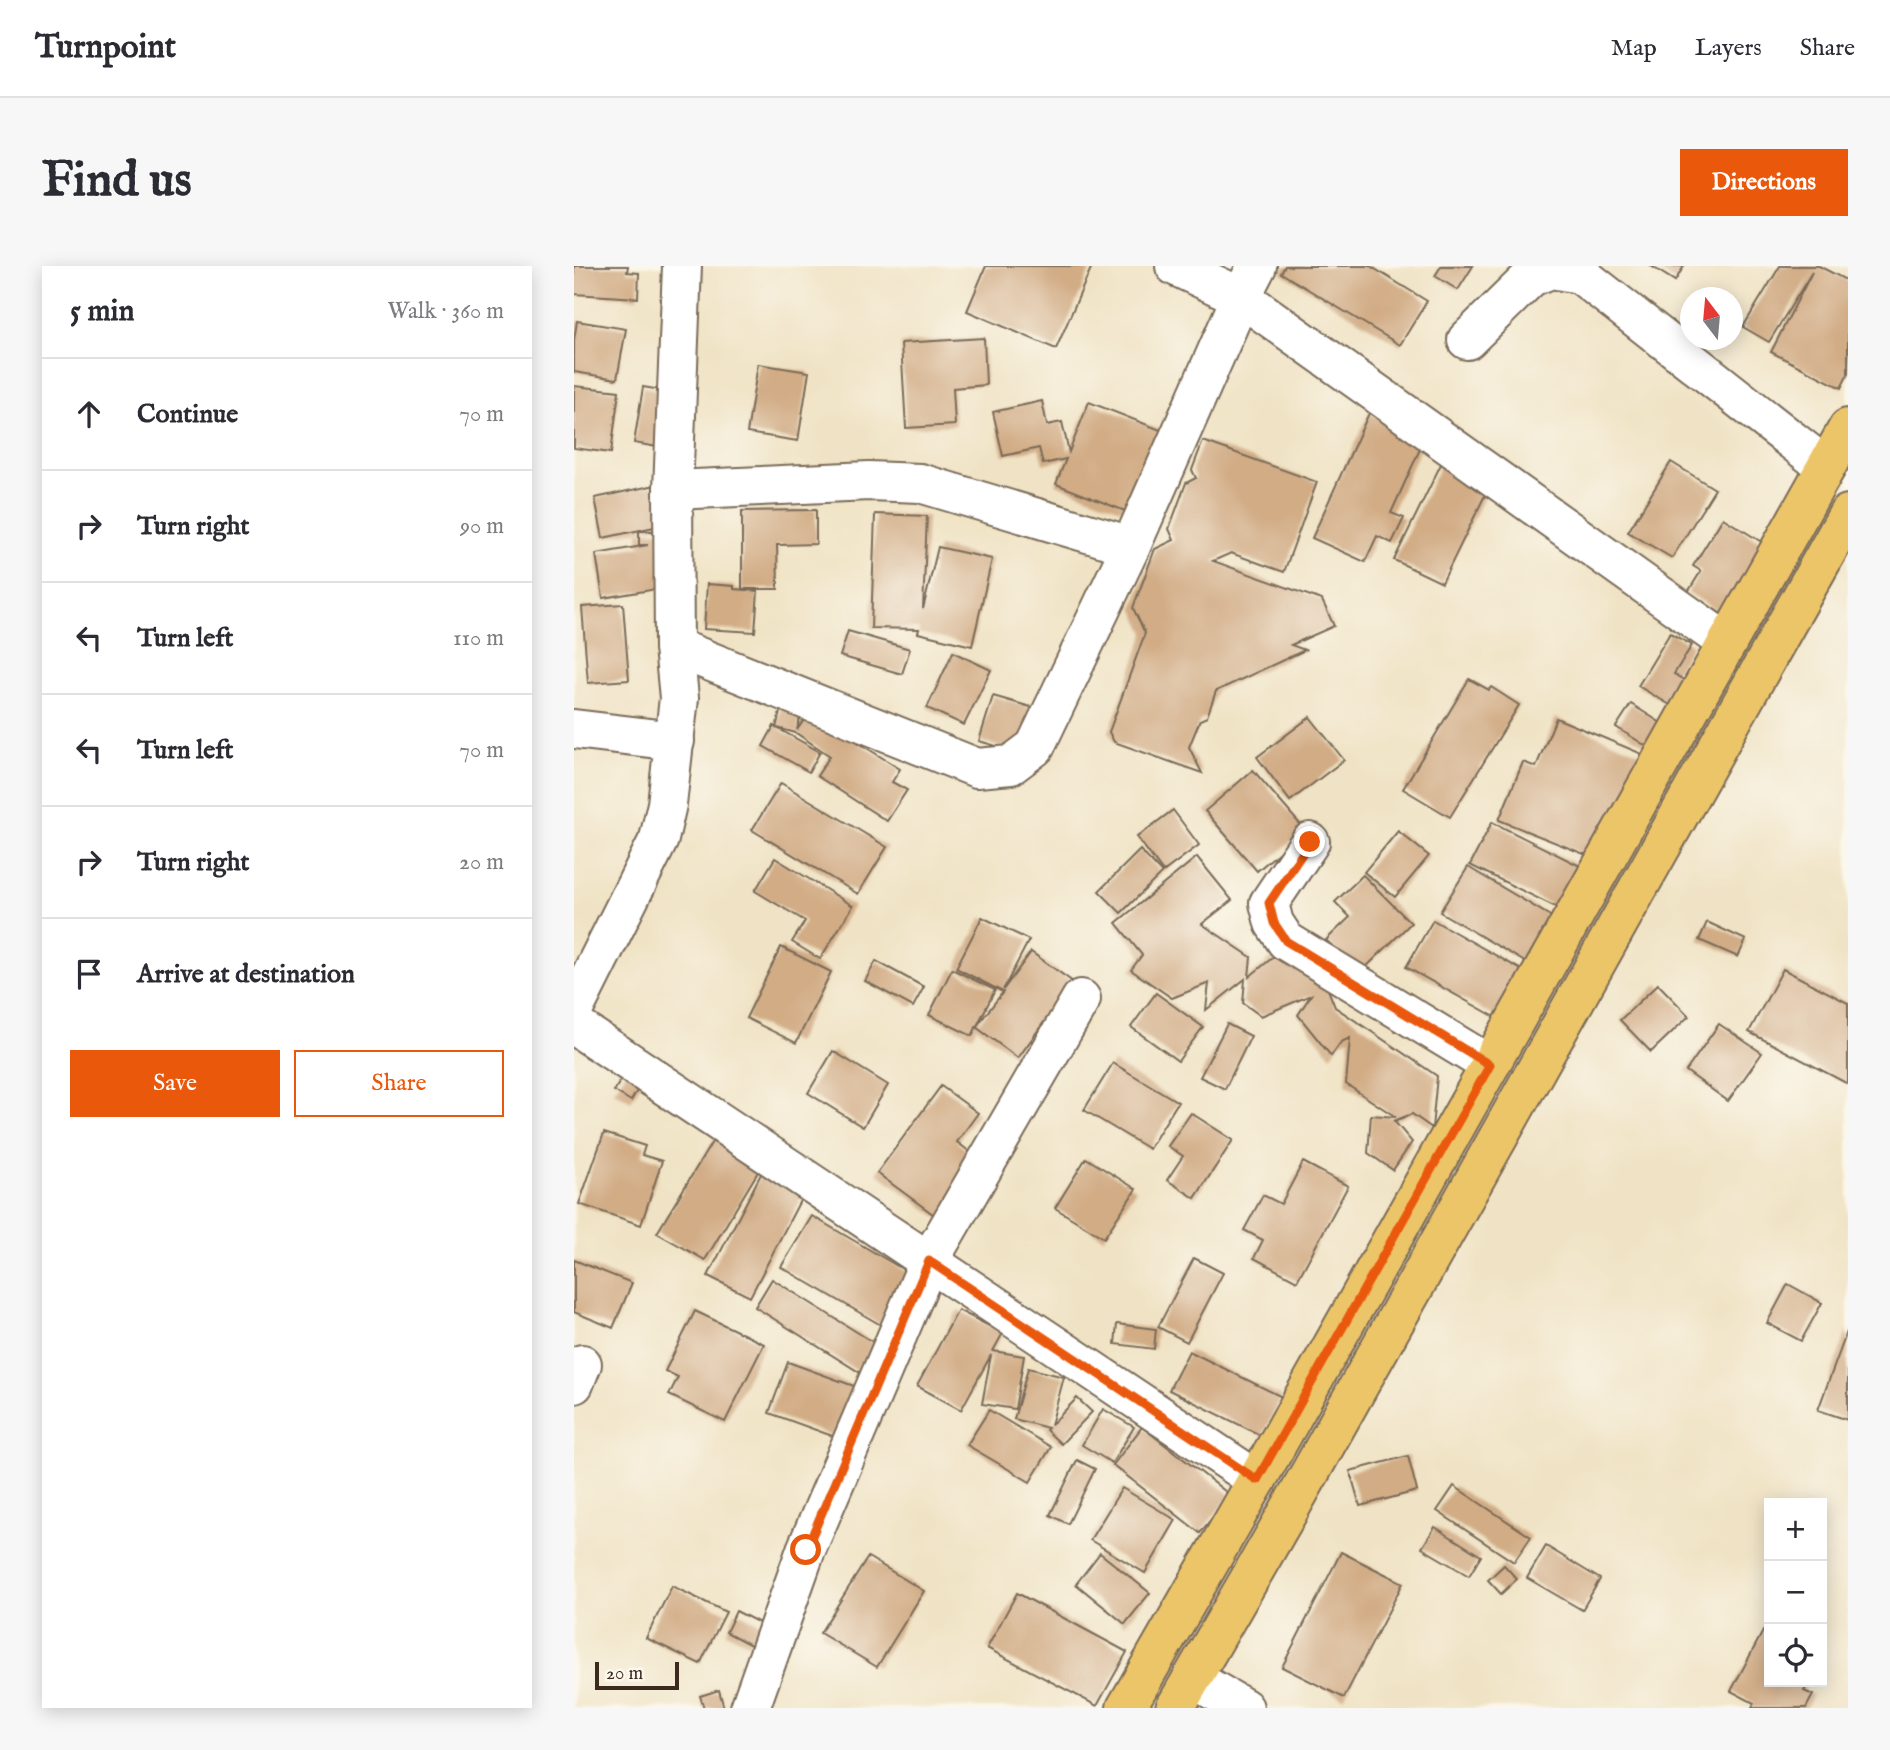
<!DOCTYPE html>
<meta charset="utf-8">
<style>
body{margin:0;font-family:"IM FELL English",serif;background:#f7f7f7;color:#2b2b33}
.controls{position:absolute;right:21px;bottom:21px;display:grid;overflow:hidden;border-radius:0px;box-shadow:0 4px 18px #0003}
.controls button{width:63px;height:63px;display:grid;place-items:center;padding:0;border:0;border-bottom:2px solid #e1e1e2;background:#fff;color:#2b2b33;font:35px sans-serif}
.compass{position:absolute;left:1106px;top:21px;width:63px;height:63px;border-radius:50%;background:#fff;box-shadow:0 4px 18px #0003;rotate:344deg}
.scale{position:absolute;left:21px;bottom:18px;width:84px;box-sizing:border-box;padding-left:7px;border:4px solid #3b2a1e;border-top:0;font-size:19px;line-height:24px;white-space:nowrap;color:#3b2a1e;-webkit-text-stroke:5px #fbf7ec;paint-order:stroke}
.stop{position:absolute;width:21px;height:21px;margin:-16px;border:5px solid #ea580c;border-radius:50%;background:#fff}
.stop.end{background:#ea580c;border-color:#fff;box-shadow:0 2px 7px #0008}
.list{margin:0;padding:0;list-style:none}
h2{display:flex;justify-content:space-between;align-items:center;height:91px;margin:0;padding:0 28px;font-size:30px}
h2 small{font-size:23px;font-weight:400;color:#7c7c81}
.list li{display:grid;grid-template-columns:46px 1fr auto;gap:21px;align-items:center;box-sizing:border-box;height:112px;padding:0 28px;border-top:2px solid #e1e1e2}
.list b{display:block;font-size:26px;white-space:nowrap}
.list em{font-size:23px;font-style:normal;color:#7c7c81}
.actions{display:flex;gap:14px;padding:21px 28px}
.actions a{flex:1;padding:16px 0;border:2px solid #ea580c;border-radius:0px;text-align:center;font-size:24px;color:#ea580c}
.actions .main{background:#ea580c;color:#fff}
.icon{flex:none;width:38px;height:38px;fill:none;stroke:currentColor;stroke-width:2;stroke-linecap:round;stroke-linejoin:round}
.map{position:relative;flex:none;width:1274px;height:1442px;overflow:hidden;border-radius:0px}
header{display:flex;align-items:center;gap:42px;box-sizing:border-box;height:98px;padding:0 35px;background:#fff;border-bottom:2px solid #e1e1e2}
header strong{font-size:33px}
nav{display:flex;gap:38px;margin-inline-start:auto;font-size:24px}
.intro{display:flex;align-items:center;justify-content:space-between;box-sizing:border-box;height:168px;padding:0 42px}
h1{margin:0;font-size:49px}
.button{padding:18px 32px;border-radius:0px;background:#ea580c;color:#fff;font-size:24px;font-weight:700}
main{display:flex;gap:42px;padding:0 42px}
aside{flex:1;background:#fff;border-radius:0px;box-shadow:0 4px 18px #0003}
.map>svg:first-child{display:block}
.building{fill:#d1ac85}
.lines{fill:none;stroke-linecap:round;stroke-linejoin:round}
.minor-casing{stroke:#7a6b58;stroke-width:42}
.major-casing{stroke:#7a6b58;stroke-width:42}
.minor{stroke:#fff;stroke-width:38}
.major{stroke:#edc569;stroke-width:38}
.route{stroke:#ea580c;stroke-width:9}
</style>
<header>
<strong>Turnpoint</strong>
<nav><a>Map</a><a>Layers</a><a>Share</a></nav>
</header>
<div class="intro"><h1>Find us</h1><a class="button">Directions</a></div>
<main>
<aside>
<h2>5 min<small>Walk · 360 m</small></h2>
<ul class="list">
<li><svg class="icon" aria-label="ahead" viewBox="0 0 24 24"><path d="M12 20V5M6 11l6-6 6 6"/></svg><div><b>Continue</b></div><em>70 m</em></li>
<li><svg class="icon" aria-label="right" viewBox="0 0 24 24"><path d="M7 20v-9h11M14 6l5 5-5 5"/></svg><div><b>Turn right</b></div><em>90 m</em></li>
<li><svg class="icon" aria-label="left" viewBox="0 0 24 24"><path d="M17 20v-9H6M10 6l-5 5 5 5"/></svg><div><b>Turn left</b></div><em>110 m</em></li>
<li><svg class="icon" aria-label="left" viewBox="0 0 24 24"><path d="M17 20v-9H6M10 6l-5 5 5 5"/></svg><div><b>Turn left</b></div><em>70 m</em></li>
<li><svg class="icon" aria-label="right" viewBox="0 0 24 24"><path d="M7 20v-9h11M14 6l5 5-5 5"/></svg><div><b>Turn right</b></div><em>20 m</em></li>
<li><svg class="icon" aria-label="arrive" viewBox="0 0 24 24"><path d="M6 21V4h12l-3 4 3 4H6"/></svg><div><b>Arrive at destination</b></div></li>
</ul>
<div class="actions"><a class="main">Save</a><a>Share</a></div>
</aside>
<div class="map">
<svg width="1274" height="1442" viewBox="0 0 1274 1442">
<rect width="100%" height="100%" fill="#fbf7ec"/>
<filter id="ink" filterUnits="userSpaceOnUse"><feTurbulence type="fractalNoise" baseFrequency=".0143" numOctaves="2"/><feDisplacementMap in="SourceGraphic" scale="14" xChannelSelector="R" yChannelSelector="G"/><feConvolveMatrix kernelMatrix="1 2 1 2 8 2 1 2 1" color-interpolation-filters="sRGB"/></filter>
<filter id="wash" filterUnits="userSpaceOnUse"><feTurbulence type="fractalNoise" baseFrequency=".00686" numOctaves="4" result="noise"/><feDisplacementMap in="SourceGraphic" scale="28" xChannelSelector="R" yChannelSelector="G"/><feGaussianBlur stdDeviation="1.57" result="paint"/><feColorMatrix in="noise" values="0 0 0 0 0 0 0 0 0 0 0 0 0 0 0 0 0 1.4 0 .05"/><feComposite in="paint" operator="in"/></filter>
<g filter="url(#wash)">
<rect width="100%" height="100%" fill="#f0e3c5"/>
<g id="blocks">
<g class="building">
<path d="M 0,0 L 54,0 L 53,6 L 65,7 L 64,32 L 0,28 Z"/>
<path d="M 412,0 L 518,0 L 482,83 L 393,45 Z"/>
<path d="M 711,0 L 796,0 L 853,35 L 826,79 L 707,7 Z"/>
<path d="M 867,0 L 899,0 L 884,24 L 861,10 Z"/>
<path d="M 1077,0 L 1110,0 L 1101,15 Z"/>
<path d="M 1206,0 L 1245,0 L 1274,15 L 1274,108 L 1267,122 L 1197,86 L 1238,6 L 1195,76 L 1169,61 Z"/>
<path d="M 3,55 L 52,63 L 43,113 L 0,106 L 0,74 Z"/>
<path d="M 410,72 L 412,119 L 379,122 L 381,159 L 332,162 L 327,77 Z"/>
<path d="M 184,98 L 235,106 L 224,175 L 173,167 Z"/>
<path d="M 0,120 L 45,125 L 37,187 L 0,182 Z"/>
<path d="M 69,121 L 93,125 L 84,181 L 60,177 Z"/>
<path d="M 468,135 L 473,159 L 488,156 L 495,186 L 515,136 L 602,170 L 569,252 L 482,218 L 492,193 L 469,198 L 465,182 L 429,190 L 419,146 Z"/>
<path d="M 795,147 L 851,172 L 817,247 L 830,252 L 818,277 L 803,270 L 791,296 L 738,272 Z"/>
<path d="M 629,175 L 743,216 L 710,306 L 657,287 L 639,295 L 748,334 L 760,360 L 717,379 L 731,384 L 642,425 L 633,451 L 626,454 L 615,481 L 628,507 L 540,476 L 535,466 L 571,367 L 559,342 L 581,283 L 600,274 L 595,263 L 612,217 L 622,212 L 618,204 Z"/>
<path d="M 1097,196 L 1141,223 L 1098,292 L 1054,266 Z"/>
<path d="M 867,198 L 915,221 L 868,317 L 820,294 Z"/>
<path d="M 91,217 L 99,257 L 29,272 L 21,232 Z"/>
<path d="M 242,244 L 242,278 L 203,279 L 204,323 L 168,323 L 168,245 Z"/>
<path d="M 301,248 L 353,250 L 349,343 L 364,281 L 418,293 L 398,380 L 344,367 L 345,363 L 297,362 Z"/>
<path d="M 1149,252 L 1194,280 L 1149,349 L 1114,326 L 1127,305 L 1119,300 Z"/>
<path d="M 65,265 L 92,265 L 100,320 L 29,332 L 22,288 L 74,279 L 65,279 Z"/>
<path d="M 133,318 L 160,320 L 160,323 L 184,325 L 181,366 L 130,363 Z"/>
<path d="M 49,338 L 55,414 L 14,417 L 8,341 Z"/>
<path d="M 274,365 L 336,383 L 328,408 L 266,390 Z"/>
<path d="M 1096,367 L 1118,379 L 1100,408 L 1122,422 L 1108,446 L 1064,420 Z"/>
<path d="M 379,386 L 417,404 L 390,459 L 353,442 Z"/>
<path d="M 895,413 L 915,424 L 917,421 L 945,439 L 876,551 L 829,523 Z"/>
<path d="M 419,430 L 460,442 L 446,487 L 405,475 Z"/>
<path d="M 1057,438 L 1095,462 L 1080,485 L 1042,461 Z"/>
<path d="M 207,442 L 227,447 L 223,464 L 236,446 L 326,503 L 318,516 L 333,524 L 313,555 L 243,510 L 256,490 L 222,467 L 203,462 L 246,486 L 235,506 L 189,480 L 200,460 L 202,462 Z"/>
<path d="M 736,451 L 770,494 L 716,535 L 683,491 Z"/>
<path d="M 982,452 L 1073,490 L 1030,596 L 925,554 L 949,496 L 962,501 Z"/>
<path d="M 679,504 L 731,564 L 683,605 L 631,545 Z"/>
<path d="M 207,517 L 313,581 L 284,628 L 178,564 Z"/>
<path d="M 599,544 L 625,579 L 589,606 L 563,571 Z"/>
<path d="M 918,556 L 1020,607 L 998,649 L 896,599 Z"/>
<path d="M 824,565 L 855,590 L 821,631 L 790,606 Z"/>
<path d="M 566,584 L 588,607 L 547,647 L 525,625 Z"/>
<path d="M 623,591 L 658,634 L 628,658 L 677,691 L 675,711 L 709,683 L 749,711 L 761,741 L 863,810 L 858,862 L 838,848 L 820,855 L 838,876 L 819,904 L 794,887 L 797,849 L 822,851 L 772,818 L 776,772 L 767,776 L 757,790 L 724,749 L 737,729 L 687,750 L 669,737 L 671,713 L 632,744 L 635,717 L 598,732 L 557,704 L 568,689 L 542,657 Z"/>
<path d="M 201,592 L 279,640 L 246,693 L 218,676 L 231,655 L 181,625 Z"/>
<path d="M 894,601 L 993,660 L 966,705 L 866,646 Z"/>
<path d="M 789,609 L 837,657 L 785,708 L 752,674 L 776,651 L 761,636 Z"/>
<path d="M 408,651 L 455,674 L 429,724 L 457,686 L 499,716 L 444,792 L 402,761 L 429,726 L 382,702 Z"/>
<path d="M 859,654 L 958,710 L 932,757 L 832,701 Z"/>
<path d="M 1133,656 L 1172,674 L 1164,691 L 1125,674 Z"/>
<path d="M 207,681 L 257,706 L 222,777 L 172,752 Z"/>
<path d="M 302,695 L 350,721 L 339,741 L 291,715 Z"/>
<path d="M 378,703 L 421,724 L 398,770 L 355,749 Z"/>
<path d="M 1209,703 L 1274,737 L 1274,818 L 1175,766 Z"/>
<path d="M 1084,718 L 1115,750 L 1077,786 L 1046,754 Z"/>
<path d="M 582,727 L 629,761 L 604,795 L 557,761 Z"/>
<path d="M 653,758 L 677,770 L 651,823 L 626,811 Z"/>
<path d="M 1145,758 L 1188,787 L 1154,835 L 1112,805 Z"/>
<path d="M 259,785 L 314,819 L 289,861 L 234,827 Z"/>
<path d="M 539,797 L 604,836 L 575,883 L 510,844 Z"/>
<path d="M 56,800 L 72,809 L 57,835 L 40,825 Z"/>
<path d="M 367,820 L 404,847 L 383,876 L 400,889 L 367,954 L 303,907 Z"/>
<path d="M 617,847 L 659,874 L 621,932 L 593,914 L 609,890 L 594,880 Z"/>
<path d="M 147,861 L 194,889 L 131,994 L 83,967 Z"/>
<path d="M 30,867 L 71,880 L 68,889 L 88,895 L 67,959 L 5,938 Z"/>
<path d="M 512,892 L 562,923 L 530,972 L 481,942 Z"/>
<path d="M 729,896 L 774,920 L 723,1015 L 680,992 L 689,974 L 670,964 L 689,929 L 707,938 Z"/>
<path d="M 189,904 L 231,925 L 176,1031 L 134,1010 Z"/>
<path d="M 238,950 L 342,1011 L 312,1062 L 207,1001 Z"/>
<path d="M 620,992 L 649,1007 L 613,1076 L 584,1061 Z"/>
<path d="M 0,994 L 58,1017 L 39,1062 L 0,1046 Z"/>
<path d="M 198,1013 L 318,1088 L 301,1116 L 181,1041 Z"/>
<path d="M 1214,1018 L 1248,1037 L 1227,1075 L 1193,1057 Z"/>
<path d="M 384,1044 L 429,1067 L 419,1085 L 450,1090 L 441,1143 L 408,1138 L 417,1089 L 387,1144 L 343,1120 Z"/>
<path d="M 121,1045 L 190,1078 L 151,1156 L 95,1129 L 104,1111 L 91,1105 Z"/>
<path d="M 543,1058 L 582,1063 L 580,1083 L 541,1078 Z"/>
<path d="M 1274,1063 L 1274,1154 L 1244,1144 Z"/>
<path d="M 615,1085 L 708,1131 L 688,1170 L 595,1124 Z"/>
<path d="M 214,1096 L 302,1128 L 272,1175 L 195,1147 Z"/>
<path d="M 454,1102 L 490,1111 L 477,1159 L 503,1132 L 518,1146 L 487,1178 L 472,1164 L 474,1162 L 440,1153 Z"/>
<path d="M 529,1143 L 560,1161 L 538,1197 L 508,1179 Z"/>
<path d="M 415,1144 L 477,1181 L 456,1216 L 393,1179 Z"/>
<path d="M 568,1161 L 656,1229 L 626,1267 L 539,1199 Z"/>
<path d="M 834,1190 L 843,1225 L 786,1240 L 776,1205 Z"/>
<path d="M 503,1194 L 521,1203 L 494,1258 L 476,1249 Z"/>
<path d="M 880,1220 L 957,1271 L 940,1296 L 863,1245 Z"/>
<path d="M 548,1222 L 602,1254 L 571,1307 L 516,1274 Z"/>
<path d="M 861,1261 L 907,1290 L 895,1310 L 848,1282 Z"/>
<path d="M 972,1280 L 1026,1313 L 1008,1344 L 953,1312 Z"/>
<path d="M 767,1286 L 829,1317 L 770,1432 L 708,1401 Z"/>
<path d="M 526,1287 L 576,1327 L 551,1358 L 502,1318 Z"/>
<path d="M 294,1291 L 350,1325 L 303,1401 L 246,1367 Z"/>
<path d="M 930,1299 L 943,1313 L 927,1328 L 914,1314 Z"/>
<path d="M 98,1320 L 152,1346 L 126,1398 L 72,1372 Z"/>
<path d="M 443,1327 L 553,1386 L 523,1440 L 413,1382 Z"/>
<path d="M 162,1345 L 209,1369 L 198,1390 L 152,1366 Z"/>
<path d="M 1195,1354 L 1195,1416 L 1235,1416 L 1230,1425 L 1239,1429 L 1232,1442 L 1178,1442 L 1180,1437 L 1157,1425 Z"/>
<path d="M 145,1424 L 150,1442 L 130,1442 L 126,1430 Z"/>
</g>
</g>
</g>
<g filter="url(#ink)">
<use href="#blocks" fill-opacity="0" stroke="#7a6b58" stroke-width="2"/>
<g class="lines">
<g class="minor-casing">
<g id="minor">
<path d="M 601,0 L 667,31 L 1153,377"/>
<path d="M 893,74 L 957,11 L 977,3 L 1006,8 L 1252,201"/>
<path d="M 99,224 L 295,215 L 346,217 L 557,280"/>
<path d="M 100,381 L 403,502 L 437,499 L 461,481 L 557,280 L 667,31 L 683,0"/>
<path d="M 0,463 L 101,475"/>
<path d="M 736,576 L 695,637 L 700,657 L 712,675 L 916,799"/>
<path d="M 0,743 L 85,573 L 93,538 L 105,432 L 100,381 L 99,224 L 108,0"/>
<path d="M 0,759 L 683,1214"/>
<path d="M 0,1118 L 8,1098"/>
<path d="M 618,1412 L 670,1442"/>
<path d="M 176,1442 L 232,1284 L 355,995 L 507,733"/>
</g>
</g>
<g class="major-casing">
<g id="major">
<path d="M 552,1442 L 683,1214 L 1274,162"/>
<path d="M 601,1442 L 714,1246 L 1274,248"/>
</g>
</g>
<use href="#minor" class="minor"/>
<use href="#major" class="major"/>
</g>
</g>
<g class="lines" filter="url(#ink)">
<path class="route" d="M 232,1284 L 355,995 L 683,1214 L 916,799 L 712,675 L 700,657 L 695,637 L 736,576"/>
</g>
</svg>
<div class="controls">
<button>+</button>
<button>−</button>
<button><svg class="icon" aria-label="locate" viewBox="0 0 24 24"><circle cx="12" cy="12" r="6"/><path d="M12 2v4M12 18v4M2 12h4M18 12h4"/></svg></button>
</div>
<svg class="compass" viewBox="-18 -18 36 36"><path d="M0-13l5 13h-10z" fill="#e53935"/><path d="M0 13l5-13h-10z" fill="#7c7c81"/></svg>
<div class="scale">20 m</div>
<div class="stop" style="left:232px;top:1284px"></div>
<div class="stop end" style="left:736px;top:576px"></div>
</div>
</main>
